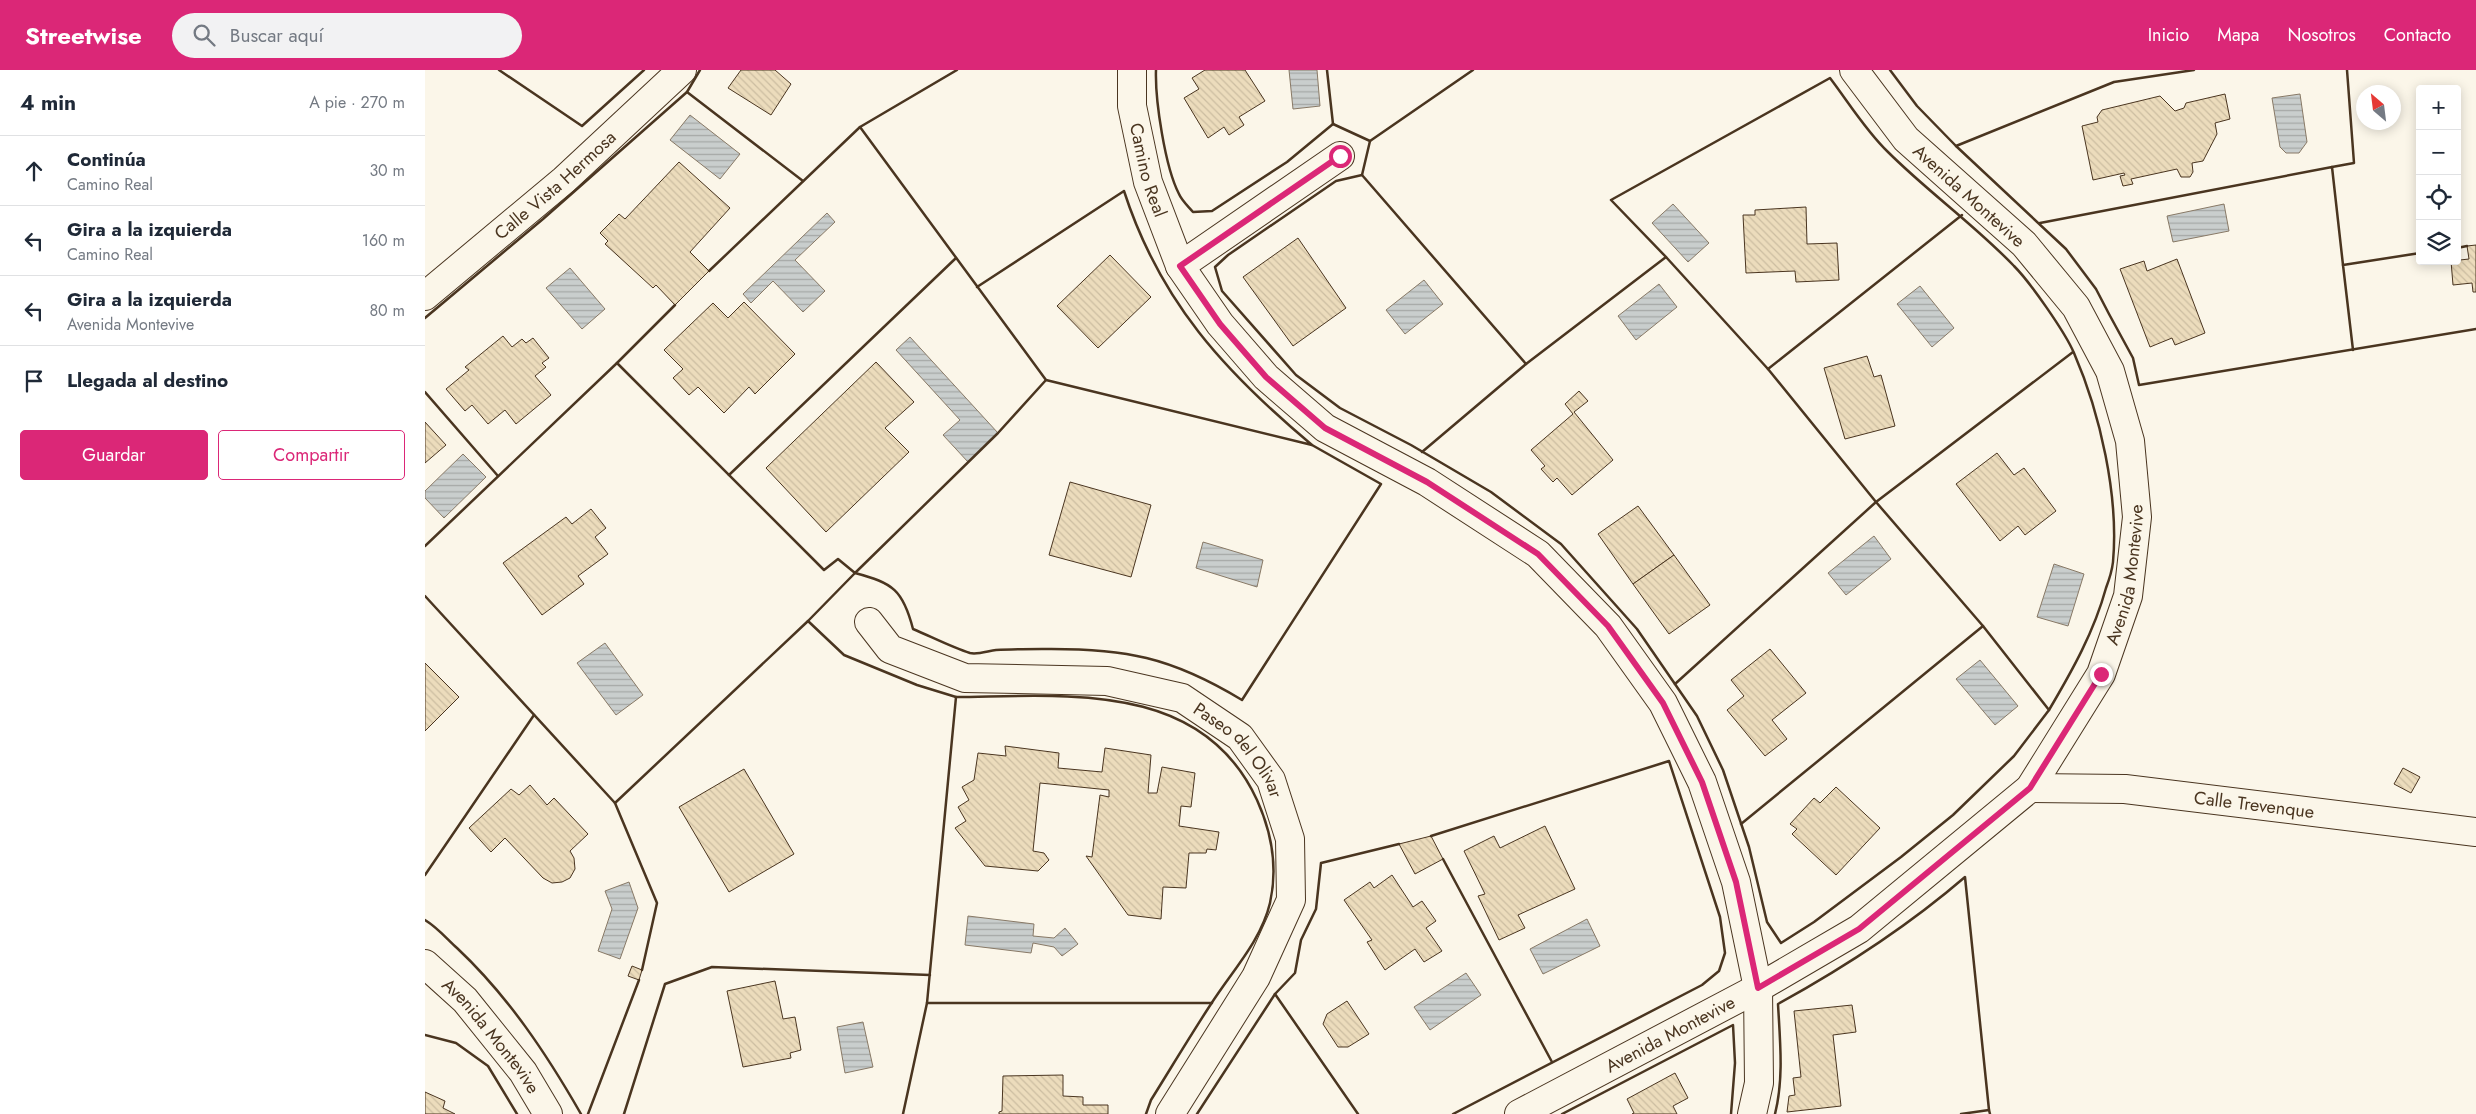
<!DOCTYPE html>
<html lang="es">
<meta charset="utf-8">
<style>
body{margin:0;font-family:Jost,sans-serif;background:#f2f2f3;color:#1f2937}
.controls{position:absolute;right:15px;top:15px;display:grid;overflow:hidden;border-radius:5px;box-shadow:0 2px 12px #0003}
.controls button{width:45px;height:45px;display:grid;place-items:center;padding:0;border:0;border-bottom:1px solid #e0e1e3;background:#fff;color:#1f2937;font:25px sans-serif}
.compass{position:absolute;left:1931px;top:15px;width:45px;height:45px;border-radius:50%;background:#fff;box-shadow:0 2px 12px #0003;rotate:332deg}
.stop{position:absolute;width:15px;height:15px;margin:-11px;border:4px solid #db2777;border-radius:50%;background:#fff}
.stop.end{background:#db2777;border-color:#fff;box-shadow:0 1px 5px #0008}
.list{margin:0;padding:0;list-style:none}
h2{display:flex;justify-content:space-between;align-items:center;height:65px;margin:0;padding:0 20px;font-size:21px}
h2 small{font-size:16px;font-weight:400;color:#747a83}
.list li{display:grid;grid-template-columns:32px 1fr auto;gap:15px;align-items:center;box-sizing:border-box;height:70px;padding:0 20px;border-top:1px solid #e0e1e3}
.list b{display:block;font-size:19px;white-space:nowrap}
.list p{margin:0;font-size:16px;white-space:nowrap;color:#747a83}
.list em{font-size:16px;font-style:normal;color:#747a83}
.actions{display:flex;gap:10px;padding:15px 20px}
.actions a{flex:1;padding:11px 0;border:1px solid #db2777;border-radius:5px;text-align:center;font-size:18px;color:#db2777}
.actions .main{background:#db2777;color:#fff}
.icon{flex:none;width:28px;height:28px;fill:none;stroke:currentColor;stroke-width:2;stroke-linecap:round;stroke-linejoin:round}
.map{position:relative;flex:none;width:2051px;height:1044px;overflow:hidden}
header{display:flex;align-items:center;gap:30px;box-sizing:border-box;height:70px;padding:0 25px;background:#db2777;color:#fff}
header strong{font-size:24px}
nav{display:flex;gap:28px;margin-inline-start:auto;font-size:18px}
.search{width:350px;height:45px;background:#f2f2f3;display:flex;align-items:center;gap:12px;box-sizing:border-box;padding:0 18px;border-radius:28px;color:#747a83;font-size:19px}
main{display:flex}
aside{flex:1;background:#fff}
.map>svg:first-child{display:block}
.water{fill:url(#water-rules);stroke:#887966}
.building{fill:url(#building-back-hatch);stroke:#4a3520}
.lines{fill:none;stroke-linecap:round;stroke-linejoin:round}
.minor-casing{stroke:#4a3520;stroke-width:30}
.minor{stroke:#fbf6e9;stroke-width:28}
.wall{stroke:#4a3520;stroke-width:2.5}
.route{stroke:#db2777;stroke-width:6}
.labels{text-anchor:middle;stroke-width:4;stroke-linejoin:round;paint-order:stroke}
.street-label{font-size:18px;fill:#4a3520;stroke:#fbf6e9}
</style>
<header>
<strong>Streetwise</strong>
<div class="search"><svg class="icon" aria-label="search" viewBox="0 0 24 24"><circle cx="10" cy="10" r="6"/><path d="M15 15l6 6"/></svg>Buscar aquí</div>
<nav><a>Inicio</a><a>Mapa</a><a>Nosotros</a><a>Contacto</a></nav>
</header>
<main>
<aside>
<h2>4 min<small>A pie · 270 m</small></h2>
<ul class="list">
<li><svg class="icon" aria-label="ahead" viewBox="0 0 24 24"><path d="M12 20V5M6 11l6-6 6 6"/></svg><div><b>Continúa</b><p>Camino Real</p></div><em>30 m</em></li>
<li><svg class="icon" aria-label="left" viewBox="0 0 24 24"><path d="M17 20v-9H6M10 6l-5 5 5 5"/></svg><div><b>Gira a la izquierda</b><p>Camino Real</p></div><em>160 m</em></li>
<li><svg class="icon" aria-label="left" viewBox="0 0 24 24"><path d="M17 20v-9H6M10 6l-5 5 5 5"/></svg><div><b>Gira a la izquierda</b><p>Avenida Montevive</p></div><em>80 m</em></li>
<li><svg class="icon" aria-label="arrive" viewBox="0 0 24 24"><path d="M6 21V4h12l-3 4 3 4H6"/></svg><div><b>Llegada al destino</b></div></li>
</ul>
<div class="actions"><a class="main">Guardar</a><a>Compartir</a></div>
</aside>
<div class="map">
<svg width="2051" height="1044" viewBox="0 0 2051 1044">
<defs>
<pattern id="water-rules" width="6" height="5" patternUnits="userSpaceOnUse" patternTransform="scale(1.25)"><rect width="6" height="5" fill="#c9cecd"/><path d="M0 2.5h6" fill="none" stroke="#a5a8a6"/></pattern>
<pattern id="building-back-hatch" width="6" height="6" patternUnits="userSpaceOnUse" patternTransform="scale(1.25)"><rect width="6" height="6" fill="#ecdcbc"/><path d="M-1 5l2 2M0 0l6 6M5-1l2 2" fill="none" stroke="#ccbda1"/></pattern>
</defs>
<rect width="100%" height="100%" fill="#fbf6e9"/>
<g class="water">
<path d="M 864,0 L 892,0 L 895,36 L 868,39 Z"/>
<path d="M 1875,24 L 1882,72 L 1874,83 L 1861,83 L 1855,77 L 1847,28 Z"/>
<path d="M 265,45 L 315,84 L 295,109 L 245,70 Z"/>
<path d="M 1248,134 L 1284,173 L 1263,192 L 1227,153 Z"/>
<path d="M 1799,134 L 1804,161 L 1748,172 L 1742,146 Z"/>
<path d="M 402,143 L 410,152 L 370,190 L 400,221 L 378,242 L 348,211 L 326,233 L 318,224 Z"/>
<path d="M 145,198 L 180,239 L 157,259 L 121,218 Z"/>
<path d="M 999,210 L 1018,234 L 980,264 L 961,240 Z"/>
<path d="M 1234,214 L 1252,237 L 1211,270 L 1193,246 Z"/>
<path d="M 1495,216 L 1529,258 L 1507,277 L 1472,234 Z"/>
<path d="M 485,267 L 573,363 L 543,392 L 518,365 L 535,350 L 471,280 Z"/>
<path d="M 38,384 L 61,407 L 19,448 L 0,428 L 0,421 Z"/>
<path d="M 1449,466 L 1466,489 L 1421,525 L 1403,503 Z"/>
<path d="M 778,472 L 838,490 L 832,517 L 771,498 Z"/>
<path d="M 1629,494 L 1659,504 L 1643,556 L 1612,547 Z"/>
<path d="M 180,573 L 218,625 L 191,645 L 152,593 Z"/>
<path d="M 1555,590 L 1593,636 L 1570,655 L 1531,609 Z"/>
<path d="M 204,812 L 213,838 L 195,889 L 173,881 L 187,839 L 180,821 Z"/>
<path d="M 543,846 L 609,854 L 608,866 L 629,868 L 640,858 L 653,874 L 637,886 L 629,877 L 608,873 L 606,883 L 540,875 Z"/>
<path d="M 1162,849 L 1175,876 L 1118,904 L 1105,879 Z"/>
<path d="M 1041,903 L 1056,925 L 1005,960 L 989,937 Z"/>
<path d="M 438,952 L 448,997 L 420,1003 L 412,957 Z"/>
</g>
<g class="building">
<path d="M 316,0 L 350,0 L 366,14 L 346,45 L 303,18 Z"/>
<path d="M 780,0 L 820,0 L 840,31 L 814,47 L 819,55 L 804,65 L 799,57 L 783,68 L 759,28 L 774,19 L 767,8 Z"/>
<path d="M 1800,24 L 1805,49 L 1790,53 L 1792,64 L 1778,91 L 1767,93 L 1768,102 L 1765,107 L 1756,107 L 1752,99 L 1706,109 L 1708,114 L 1698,116 L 1695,106 L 1700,105 L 1699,103 L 1668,110 L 1657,56 L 1673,52 L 1672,47 L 1677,40 L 1735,26 L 1750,41 L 1759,38 L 1761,33 Z"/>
<path d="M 254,92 L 305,138 L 265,182 L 284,201 L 250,235 L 231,215 L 228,218 L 180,174 L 183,171 L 175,163 L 194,144 L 200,149 Z"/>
<path d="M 1381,137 L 1382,174 L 1412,173 L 1414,210 L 1371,212 L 1370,201 L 1321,203 L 1318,145 L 1330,145 L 1330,140 Z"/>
<path d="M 873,168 L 921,238 L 868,276 L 818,207 Z"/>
<path d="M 2051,175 L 2051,222 L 2048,222 L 2047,213 L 2028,215 L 2026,191 L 2044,189 L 2042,176 Z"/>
<path d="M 685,185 L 726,227 L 673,278 L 632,236 Z"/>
<path d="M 1752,189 L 1780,263 L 1750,275 L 1747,268 L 1725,277 L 1695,199 L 1719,191 L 1722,201 Z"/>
<path d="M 319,232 L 370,284 L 330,324 L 324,317 L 299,343 L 273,317 L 264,325 L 248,308 L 258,299 L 239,280 L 288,233 L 303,248 Z"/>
<path d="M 78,266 L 87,277 L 97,269 L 101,273 L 108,268 L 124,288 L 117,293 L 121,297 L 110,306 L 126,325 L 91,354 L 80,340 L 63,354 L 47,335 L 40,341 L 21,319 L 44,300 L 40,297 Z"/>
<path d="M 1442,286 L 1449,307 L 1456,305 L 1470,356 L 1420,369 L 1399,298 Z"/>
<path d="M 451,292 L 489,332 L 460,358 L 484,382 L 401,462 L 341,398 Z"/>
<path d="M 1154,321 L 1163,331 L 1149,342 L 1188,390 L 1147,425 L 1132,408 L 1128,412 L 1116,399 L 1120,396 L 1106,380 L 1148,344 L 1140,334 Z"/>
<path d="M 0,352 L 21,375 L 0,393 Z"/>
<path d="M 1572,383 L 1589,405 L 1599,398 L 1631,441 L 1600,465 L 1593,456 L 1575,471 L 1531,414 Z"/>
<path d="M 645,412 L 726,435 L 706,507 L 624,485 Z"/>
<path d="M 1213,436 L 1249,485 L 1208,514 L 1173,464 Z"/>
<path d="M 166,439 L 181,458 L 170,467 L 183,484 L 153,506 L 159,514 L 117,545 L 78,493 L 141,447 L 147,454 Z"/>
<path d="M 1249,485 L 1285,535 L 1244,564 L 1208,514 Z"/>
<path d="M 1345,579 L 1381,623 L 1347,650 L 1362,669 L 1340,686 L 1302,640 L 1319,626 L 1306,610 Z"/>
<path d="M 0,593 L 34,627 L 0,661 Z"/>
<path d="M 580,676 L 634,683 L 633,698 L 677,702 L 680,678 L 726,685 L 723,723 L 732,723 L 737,697 L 770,703 L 766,737 L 756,736 L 754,756 L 794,762 L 791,780 L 782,779 L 781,783 L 764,783 L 761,818 L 738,817 L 736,849 L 703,845 L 661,786 L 667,787 L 675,725 L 684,727 L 684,720 L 615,713 L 608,781 L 619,783 L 624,790 L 613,801 L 560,796 L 530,758 L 541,751 L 533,737 L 544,730 L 537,717 L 549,710 L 553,683 L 581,686 Z"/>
<path d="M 1978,698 L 1995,707 L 1986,723 L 1969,714 Z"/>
<path d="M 319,699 L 369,784 L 304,822 L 254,737 Z"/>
<path d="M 105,715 L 122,735 L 129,728 L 163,764 L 145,781 L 149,788 L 150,799 L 145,808 L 137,812 L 127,813 L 118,808 L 80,768 L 66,782 L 44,758 L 86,719 L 94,725 Z"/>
<path d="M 1411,717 L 1455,758 L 1411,805 L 1367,764 L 1372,759 L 1365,754 L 1389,728 L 1395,733 Z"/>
<path d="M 1120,756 L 1150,819 L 1093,845 L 1100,858 L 1074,870 L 1053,826 L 1060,824 L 1039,781 L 1069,766 L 1075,778 Z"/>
<path d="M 1006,766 L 1018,789 L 990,804 L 974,774 Z"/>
<path d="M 967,805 L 988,837 L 997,831 L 1011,851 L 1001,858 L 1017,881 L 999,892 L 990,879 L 960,900 L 942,872 L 947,870 L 919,830 L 945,812 L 949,818 Z"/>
<path d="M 207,896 L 217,900 L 214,910 L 203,906 Z"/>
<path d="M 350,911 L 358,949 L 370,947 L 376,980 L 365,983 L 366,988 L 318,997 L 302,921 Z"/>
<path d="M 922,931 L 944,964 L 923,977 L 913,977 L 898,954 L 902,944 Z"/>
<path d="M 1427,935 L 1431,962 L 1408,965 L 1416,1036 L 1362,1042 L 1364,1026 L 1370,1025 L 1368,1008 L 1376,1007 L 1369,941 Z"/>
<path d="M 1250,1003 L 1263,1028 L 1248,1036 L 1252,1044 L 1207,1044 L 1209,1043 L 1202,1029 Z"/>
<path d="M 638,1005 L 638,1026 L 658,1027 L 658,1035 L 683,1035 L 683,1044 L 574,1044 L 574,1042 L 577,1041 L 578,1006 Z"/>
<path d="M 0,1022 L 20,1031 L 18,1038 L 30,1044 L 0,1044 Z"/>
</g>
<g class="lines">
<g class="minor-casing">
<g id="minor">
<path id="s1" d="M 707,0 L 707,36 L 723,112 L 755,196 L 795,254 L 841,307 L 900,358 L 1002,412 L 1113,484 L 1183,556 L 1238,633 L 1277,712 L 1311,812 L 1333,918 L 1334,1013 L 1327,1044"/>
<path d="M 755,196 L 915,86"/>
<path id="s2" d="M 0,226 L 139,110 L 257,0"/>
<path id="s3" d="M 444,552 L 465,579 L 540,608 L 682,611 L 757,628 L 815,667 L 846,710 L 865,769 L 866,830 L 831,907 L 745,1044"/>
<path id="s4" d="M 1605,718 L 1700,719 L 2051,762"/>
<path id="s5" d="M 0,894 L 40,930 L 98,1002 L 123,1044"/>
<path id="s6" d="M 1094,1044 L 1333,918 L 1434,859 L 1605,718 L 1676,604 L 1703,526 L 1712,447 L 1705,371 L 1685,301 L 1651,237 L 1599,174 L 1481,69 L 1429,0"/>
</g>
</g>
<use href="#minor" class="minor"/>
<g class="wall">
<path d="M 74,0 L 157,56 L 219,0"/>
<path d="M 532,0 L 435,57 L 621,310 L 887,375 C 800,302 735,232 699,121 L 552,217"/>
<path d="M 731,0 C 730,30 740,97 754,124 C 757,131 764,137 768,142 L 787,141 L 862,92 L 908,54"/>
<path d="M 902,0 L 908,54"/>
<path d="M 1465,0 L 1492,36 L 1531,76 L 1641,179 L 1671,219 L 1684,244 L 1708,288 L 1714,315 L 2051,259"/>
<path d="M 262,22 L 378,111"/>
<path d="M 908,54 L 945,71 L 937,105"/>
<path d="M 945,71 L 1048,0"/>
<path d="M 1531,76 L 1689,12 L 1769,0"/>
<path d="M 1907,97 L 1929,93 L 1922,0"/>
<path d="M 937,105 L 1101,294 L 1241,187 L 1343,299 L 1451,432 L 1558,556 L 1624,640 L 1589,686 L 1528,745 L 1476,787 L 1389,852 L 1356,873 L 1342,852 L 1324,777 L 1298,700 L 1272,646 L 1212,559 L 1136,474 L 1066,422 L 986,375 L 915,338 L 871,305 L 797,221 L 790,197 L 803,185 L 911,111 Z"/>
<path d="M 1615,153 L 1907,97 L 1918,195"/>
<path d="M 2032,178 L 2042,176"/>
<path d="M 1241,187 L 1186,130 L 1405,8 C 1424,33 1441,61 1463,82 C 1503,122 1550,155 1589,196 C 1605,212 1640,262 1649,283 C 1675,343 1694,426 1688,492 C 1687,501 1684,510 1681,518 C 1669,562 1647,601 1624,640"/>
<path d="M 284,201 L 435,57"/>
<path d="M 250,235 L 192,293 L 399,500 L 413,489 L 430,503 L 573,363 L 621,310"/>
<path d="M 0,248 L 118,149 L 262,22 L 275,0"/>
<path d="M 1928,280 L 1918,195 L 1995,183"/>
<path d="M 1343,299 L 1537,145"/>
<path d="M 0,322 L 73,406"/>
<path d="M 997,382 L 1101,294"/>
<path d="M 304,405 L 531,188"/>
<path d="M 0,476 L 192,293"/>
<path d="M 0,526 L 190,733 L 232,833 L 217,900"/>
<path d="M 383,551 L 430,503 C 468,513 478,520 488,559 C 507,567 526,577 545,583 C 552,585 563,581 571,580 C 586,579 602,579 617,579 C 700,578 746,587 817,630 L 956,414 L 887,375"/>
<path d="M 1250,614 L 1451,432 L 1648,282"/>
<path d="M 190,733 L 383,551 L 419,585 L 492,615 L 531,627"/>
<path d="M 1316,754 L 1558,556"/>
<path d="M 1006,766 L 1244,691 L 1295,847 L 1300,883 L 1294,901 L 1277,915 L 1028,1044"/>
<path d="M 1018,789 L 1127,992"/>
<path d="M 0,805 L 109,645"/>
<path d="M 0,850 C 12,857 22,869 32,878 C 83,926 121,983 156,1044"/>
<path d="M 850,924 L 933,1044"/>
<path d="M 502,933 L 787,933"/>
<path d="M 0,965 L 31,973 L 63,996 L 92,1044"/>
<path d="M 163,1044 L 214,910"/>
<path d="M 199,1044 L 240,914 L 287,897 L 505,905"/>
<path d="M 478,1044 L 502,933 L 531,627 C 641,626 777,610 832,730 C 847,763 853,797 845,833 C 836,871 807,901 786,934 C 765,966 746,998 726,1030 L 721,1044"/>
<path d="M 772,1044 L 850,924 L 870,903 L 876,870 L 891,839 L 896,793 L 974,774"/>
<path d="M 1137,1044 L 1308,955 L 1310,993 L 1306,1044"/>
<path d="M 1350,1044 C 1359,1008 1355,971 1353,934 C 1420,897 1482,857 1540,807 L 1564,1040"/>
<path d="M 1536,1044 L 1564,1040 L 1565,1044"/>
</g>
</g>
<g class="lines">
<path class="route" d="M 915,86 L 755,196 L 795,254 L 841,307 L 900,358 L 1002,412 L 1113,484 L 1183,556 L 1238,633 L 1277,712 L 1311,812 L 1333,918 L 1434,859 L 1605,718 L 1676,604"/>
</g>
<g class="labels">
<g class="street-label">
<text dy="6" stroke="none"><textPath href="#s1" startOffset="102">Camino Real</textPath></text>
<text dy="6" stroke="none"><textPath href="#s2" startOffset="171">Calle Vista Hermosa</textPath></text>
<text transform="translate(1544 126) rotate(42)" y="6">Avenida Montevive</text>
<text dy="6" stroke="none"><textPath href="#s6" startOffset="846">Avenida Montevive</textPath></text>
<text dy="6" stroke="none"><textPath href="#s3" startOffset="412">Paseo del Olivar</textPath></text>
<text dy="6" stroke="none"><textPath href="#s4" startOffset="225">Calle Trevenque</textPath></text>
<text dy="6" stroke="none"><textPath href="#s6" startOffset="171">Avenida Montevive</textPath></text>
<text dy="6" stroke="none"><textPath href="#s5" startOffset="98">Avenida Montevive</textPath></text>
</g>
</g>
</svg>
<div class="controls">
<button>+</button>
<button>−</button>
<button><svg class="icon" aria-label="locate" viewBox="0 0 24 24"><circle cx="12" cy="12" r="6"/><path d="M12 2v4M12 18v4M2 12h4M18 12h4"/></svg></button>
<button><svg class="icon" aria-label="layers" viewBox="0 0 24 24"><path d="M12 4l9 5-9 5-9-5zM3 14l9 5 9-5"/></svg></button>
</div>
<svg class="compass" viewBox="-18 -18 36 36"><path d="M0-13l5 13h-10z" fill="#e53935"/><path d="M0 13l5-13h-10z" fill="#747a83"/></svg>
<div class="stop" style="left:915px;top:86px"></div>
<div class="stop end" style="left:1676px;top:604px"></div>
</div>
</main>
